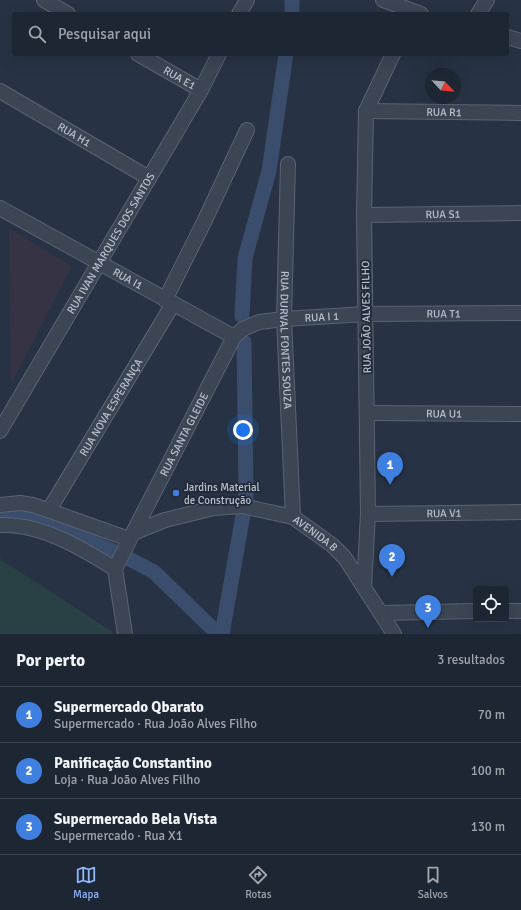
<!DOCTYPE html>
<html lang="pt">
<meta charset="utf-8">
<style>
body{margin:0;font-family:Signika,sans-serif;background:#252e3b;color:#f1f3f6}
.controls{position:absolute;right:12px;bottom:12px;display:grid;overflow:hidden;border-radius:4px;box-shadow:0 4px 16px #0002}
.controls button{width:36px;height:36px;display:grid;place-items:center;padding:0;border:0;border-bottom:1px solid #3b434e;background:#1d2633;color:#f1f3f6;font:20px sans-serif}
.compass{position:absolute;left:425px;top:68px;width:36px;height:36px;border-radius:50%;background:#1d2633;box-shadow:0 4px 16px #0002;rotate:116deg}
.you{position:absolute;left:243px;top:430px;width:14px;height:14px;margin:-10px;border:3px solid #fff;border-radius:50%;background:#1a73e8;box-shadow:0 0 0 6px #1a73e833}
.badge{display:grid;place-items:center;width:26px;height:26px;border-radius:50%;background:#90b6fb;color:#fff;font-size:13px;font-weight:700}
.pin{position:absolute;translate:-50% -33px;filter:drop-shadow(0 1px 2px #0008)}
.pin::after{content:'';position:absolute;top:21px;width:14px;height:12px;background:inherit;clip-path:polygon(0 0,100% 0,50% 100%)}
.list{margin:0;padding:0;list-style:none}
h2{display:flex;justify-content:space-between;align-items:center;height:52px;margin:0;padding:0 16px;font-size:17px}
h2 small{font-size:13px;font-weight:400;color:#a0a5ac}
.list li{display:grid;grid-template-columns:26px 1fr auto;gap:12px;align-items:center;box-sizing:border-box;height:56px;padding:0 16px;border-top:1px solid #3b434e}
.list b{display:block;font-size:15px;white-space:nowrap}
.list p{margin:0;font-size:13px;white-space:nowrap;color:#a0a5ac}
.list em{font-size:13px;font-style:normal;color:#a0a5ac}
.icon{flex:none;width:22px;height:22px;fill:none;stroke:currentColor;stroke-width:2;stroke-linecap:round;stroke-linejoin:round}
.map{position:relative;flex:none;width:521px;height:634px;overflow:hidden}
.search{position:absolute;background:#1d2633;box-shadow:0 4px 16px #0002;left:12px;right:12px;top:12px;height:44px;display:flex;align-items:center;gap:10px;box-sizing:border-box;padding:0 14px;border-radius:4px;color:#a0a5ac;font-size:15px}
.sheet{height:220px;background:#1d2633}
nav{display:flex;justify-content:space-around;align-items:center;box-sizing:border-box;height:56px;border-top:1px solid #3b434e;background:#1d2633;font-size:11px;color:#a0a5ac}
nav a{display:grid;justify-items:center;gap:2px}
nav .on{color:#90b6fb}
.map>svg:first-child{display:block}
.medical{fill:#363345}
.green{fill:#294145}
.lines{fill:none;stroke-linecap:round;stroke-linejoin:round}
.canal{stroke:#3a4d6c;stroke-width:15}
.minor-casing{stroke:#5a6371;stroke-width:16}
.minor{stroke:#3b4554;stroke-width:14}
.shop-dot{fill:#3f7fe0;stroke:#202a39;stroke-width:1.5}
.labels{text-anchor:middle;stroke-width:3.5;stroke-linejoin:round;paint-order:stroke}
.street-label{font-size:11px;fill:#b9c0cd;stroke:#202a39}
.poi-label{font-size:11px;fill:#b9c0cd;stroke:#202a39;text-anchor:start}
</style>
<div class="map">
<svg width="521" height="634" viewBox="0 0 521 634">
<rect width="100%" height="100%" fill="#273344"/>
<path class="medical" d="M 9,228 L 72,266 L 11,384 Z"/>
<path class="green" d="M 0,559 L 113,632 L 112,634 L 0,634 Z"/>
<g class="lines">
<g class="canal">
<path d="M 292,14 L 292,0"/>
<path d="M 242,316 L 245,258 L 269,171 L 286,54"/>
<path d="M 244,342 L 246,498"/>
<path d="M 0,515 L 34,517 L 122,555 L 154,572 L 218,634"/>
<path d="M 222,634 L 243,515"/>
</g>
<g class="minor-casing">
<g id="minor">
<path d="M 44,0 L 68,14"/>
<path d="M 383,0 L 421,14"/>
<path d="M 239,14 L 247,0"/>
<path d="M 478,14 L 487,0"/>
<path d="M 507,37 L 521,41"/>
<path id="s1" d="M 138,54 L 201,90"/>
<path id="s2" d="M 0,91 L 149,178"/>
<path id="s3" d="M 366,111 L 521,113"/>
<path id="s4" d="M 288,164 L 284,319 L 293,517"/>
<path id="s5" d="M 0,208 L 234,337"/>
<path id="s6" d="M 364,215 L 521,213"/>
<path d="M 165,300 L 204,222 L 247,130"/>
<path id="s7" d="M 368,413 L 521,414"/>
<path id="s8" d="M 0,431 L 201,90 L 219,54"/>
<path d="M 0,505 L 20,503 L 33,505 L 129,539"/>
<path id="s9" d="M 49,510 L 173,304"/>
<path id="s10" d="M 368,514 L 521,512"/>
<path d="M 0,525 C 40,523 82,548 115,569"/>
<path id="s11" d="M 133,533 L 234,337 L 243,329 L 259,322 L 284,319 L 366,314 L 521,313"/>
<path d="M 364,587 L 368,514 L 364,215 L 366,111 L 393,54"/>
<path d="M 506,611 L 521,611"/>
<path d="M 381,613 L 476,611"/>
<path id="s12" d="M 125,634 L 115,569 L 133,533 L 165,520 L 214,508 L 242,506 L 293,517 L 332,545 L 345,558 L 394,634"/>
</g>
</g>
<use href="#minor" class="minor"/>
</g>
<circle class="shop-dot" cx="176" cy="493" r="4"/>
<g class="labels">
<g class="street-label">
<text dy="4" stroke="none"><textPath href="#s1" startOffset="48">RUA E1</textPath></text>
<text dy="4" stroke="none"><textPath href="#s3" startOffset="78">RUA R1</textPath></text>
<text dy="4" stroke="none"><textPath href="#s2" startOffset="86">RUA H1</textPath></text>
<text dy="4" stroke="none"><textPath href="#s6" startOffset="79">RUA S1</textPath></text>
<text dy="4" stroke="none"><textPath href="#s8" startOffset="218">RUA IVAN MARQUES DOS SANTOS</textPath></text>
<text dy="4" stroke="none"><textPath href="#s5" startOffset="146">RUA I1</textPath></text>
<text dy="4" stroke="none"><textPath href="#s11" startOffset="435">RUA T1</textPath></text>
<text dy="4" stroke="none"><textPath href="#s11" startOffset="313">RUA I 1</textPath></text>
<text transform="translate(366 317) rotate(-91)" y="4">RUA JOÃO ALVES FILHO</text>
<text dy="4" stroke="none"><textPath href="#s4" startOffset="176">RUA DURVAL FONTES SOUZA</textPath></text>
<text dy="4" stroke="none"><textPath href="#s9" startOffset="120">RUA NOVA ESPERANÇA</textPath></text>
<text dy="4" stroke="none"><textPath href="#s7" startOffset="76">RUA U1</textPath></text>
<text dy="4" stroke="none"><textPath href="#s11" startOffset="111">RUA SANTA GLEIDE</textPath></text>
<text dy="4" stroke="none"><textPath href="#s10" startOffset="76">RUA V1</textPath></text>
<text dy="4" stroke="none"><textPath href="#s12" startOffset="299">AVENIDA B</textPath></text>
</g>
<g class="poi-label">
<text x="184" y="491">Jardins Material<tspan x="184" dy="13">de Construção</tspan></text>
</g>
</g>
</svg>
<div class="controls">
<button><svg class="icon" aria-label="locate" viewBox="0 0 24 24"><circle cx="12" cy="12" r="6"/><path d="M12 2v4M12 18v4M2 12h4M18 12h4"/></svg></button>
</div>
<svg class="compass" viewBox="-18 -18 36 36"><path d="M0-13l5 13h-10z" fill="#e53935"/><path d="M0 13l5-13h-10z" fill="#a0a5ac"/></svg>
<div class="you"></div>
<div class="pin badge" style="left:390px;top:485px;background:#3f7fe0">1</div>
<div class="pin badge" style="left:392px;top:577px;background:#3f7fe0">2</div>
<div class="pin badge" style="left:428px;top:628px;background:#3f7fe0">3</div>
<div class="search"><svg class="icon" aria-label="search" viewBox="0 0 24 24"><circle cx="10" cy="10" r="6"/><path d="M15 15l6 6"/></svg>Pesquisar aqui</div>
</div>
<section class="sheet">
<h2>Por perto<small>3 resultados</small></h2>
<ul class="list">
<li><span class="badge" style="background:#3f7fe0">1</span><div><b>Supermercado Qbarato</b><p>Supermercado · Rua João Alves Filho</p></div><em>70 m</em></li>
<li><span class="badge" style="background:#3f7fe0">2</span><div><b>Panificação Constantino</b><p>Loja · Rua João Alves Filho</p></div><em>100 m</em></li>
<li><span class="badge" style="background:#3f7fe0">3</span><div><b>Supermercado Bela Vista</b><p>Supermercado · Rua X1</p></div><em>130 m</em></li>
</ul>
</section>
<nav>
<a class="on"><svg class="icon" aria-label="map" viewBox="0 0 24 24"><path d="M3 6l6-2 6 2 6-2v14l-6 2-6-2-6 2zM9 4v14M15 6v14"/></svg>Mapa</a>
<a><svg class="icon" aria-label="directions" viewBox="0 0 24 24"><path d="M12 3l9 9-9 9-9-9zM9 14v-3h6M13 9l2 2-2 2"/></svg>Rotas</a>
<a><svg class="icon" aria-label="saved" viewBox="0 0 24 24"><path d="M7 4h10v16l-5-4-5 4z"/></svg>Salvos</a>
</nav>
